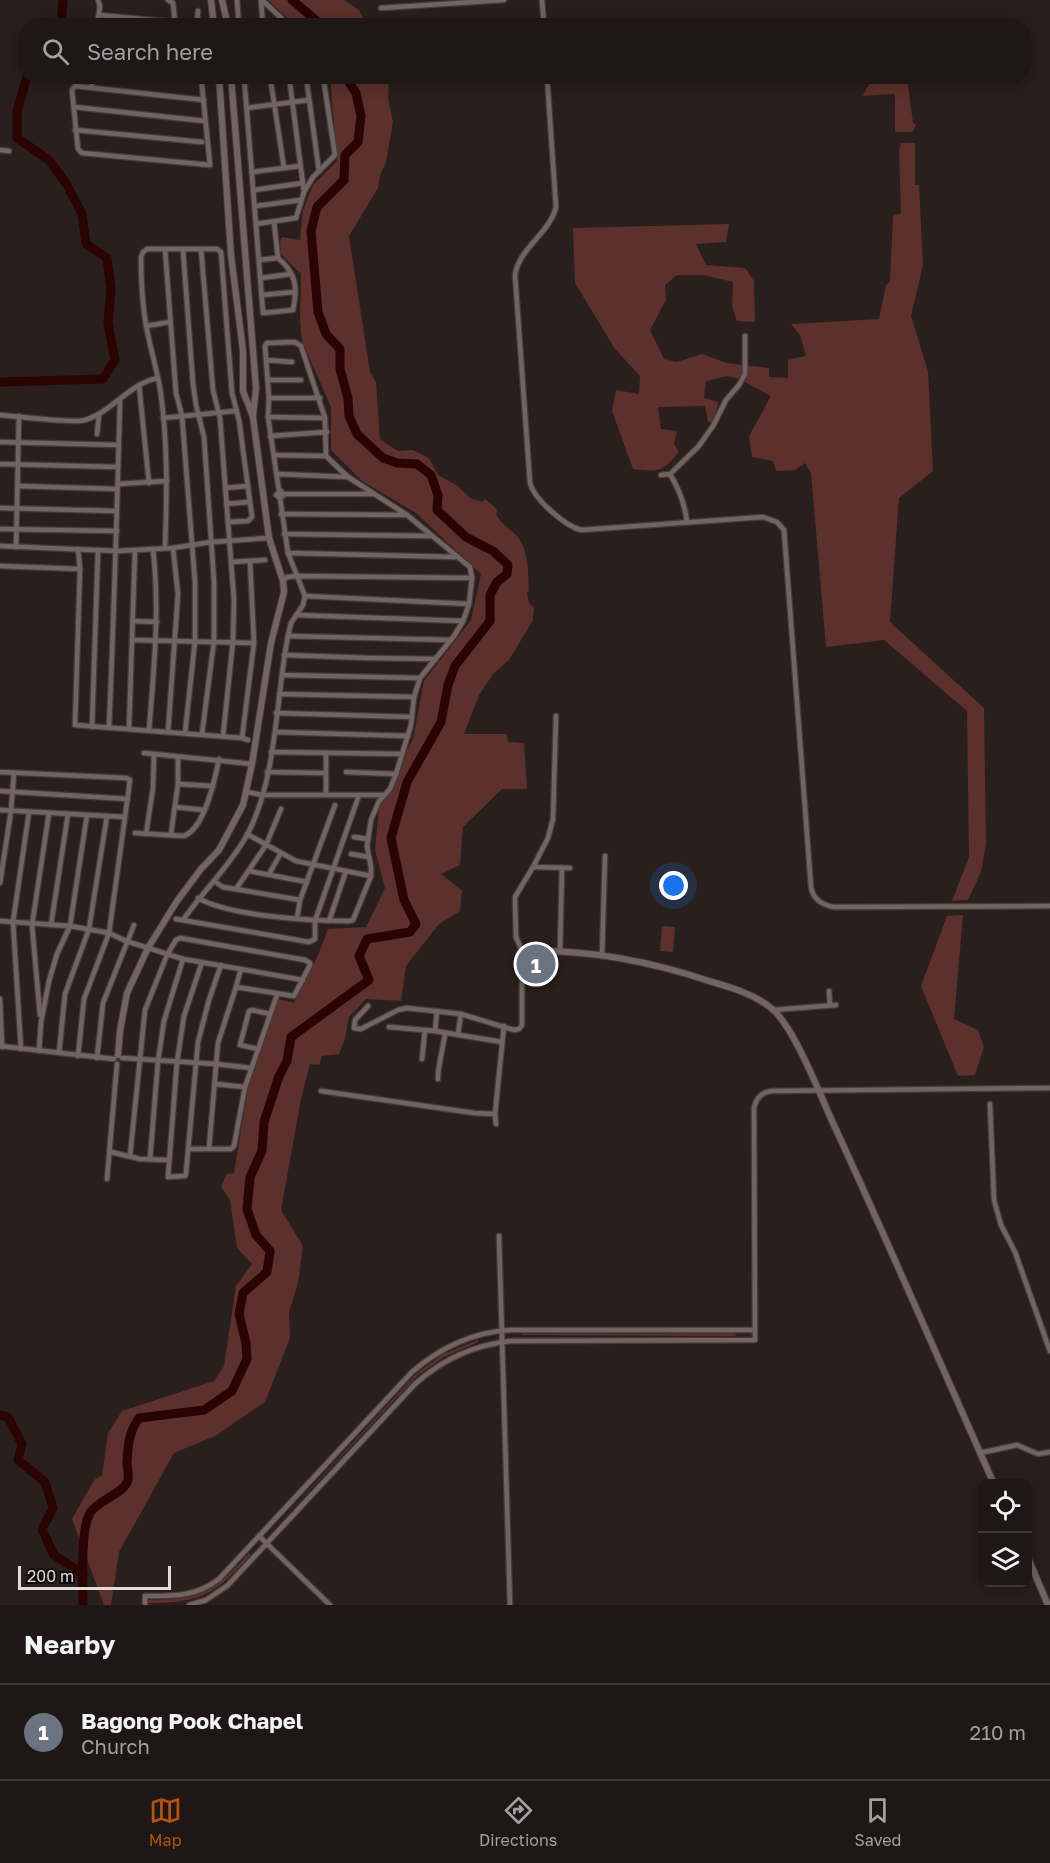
<!DOCTYPE html>
<style>
body{margin:0;font-family:"Golos Text",sans-serif;background:#27201f;color:#f1f3f6}
.controls{position:absolute;right:18px;bottom:18px;display:grid;overflow:hidden;border-radius:12px;box-shadow:0 3px 15px #0003}
.controls button{width:54px;height:54px;display:grid;place-items:center;padding:0;border:0;border-bottom:2px solid #3c3635;background:#1f1716;color:#f1f3f6;font:30px sans-serif}
.scale{position:absolute;left:18px;bottom:15px;width:153px;box-sizing:border-box;padding-left:6px;border:3px solid #e3dbda;border-top:0;font-size:16px;line-height:21px;white-space:nowrap;color:#e3dbda;-webkit-text-stroke:4px #0f0a09;paint-order:stroke}
.you{position:absolute;left:674px;top:886px;width:21px;height:21px;margin:-15px;border:4px solid #fff;border-radius:50%;background:#1a73e8;box-shadow:0 0 0 9px #1a73e833}
.badge{display:grid;place-items:center;width:39px;height:39px;border-radius:50%;background:#b45309;color:#fff;font-size:20px;font-weight:700}
.pin{position:absolute;translate:-50% -50%;border:3px solid #fff;box-shadow:0 2px 6px #0006}
.list{margin:0;padding:0;list-style:none}
h2{display:flex;justify-content:space-between;align-items:center;height:78px;margin:0;padding:0 24px;font-size:26px}
h2 small{font-size:20px;font-weight:400;color:#a19fa1}
.list li{display:grid;grid-template-columns:39px 1fr auto;gap:18px;align-items:center;box-sizing:border-box;height:96px;padding:0 24px;border-top:2px solid #3c3635}
.list b{display:block;font-size:22px;white-space:nowrap}
.list p{margin:0;font-size:20px;white-space:nowrap;color:#a19fa1}
.list em{font-size:20px;font-style:normal;color:#a19fa1}
.icon{flex:none;width:33px;height:33px;fill:none;stroke:currentColor;stroke-width:2;stroke-linecap:round;stroke-linejoin:round}
.map{position:relative;flex:none;width:1050px;height:1605px;overflow:hidden}
.search{position:absolute;background:#1f1716;box-shadow:0 3px 15px #0003;left:18px;right:18px;top:18px;height:66px;display:flex;align-items:center;gap:15px;box-sizing:border-box;padding:0 21px;border-radius:24px;color:#a19fa1;font-size:22px}
.sheet{height:174px;background:#1f1716}
nav{display:flex;justify-content:space-around;align-items:center;box-sizing:border-box;height:84px;border-top:2px solid #3c3635;background:#1f1716;font-size:16px;color:#a19fa1}
nav a{display:grid;justify-items:center;gap:3px}
nav .on{color:#b45309}
.map>svg:first-child{display:block}
.green{fill:#5c302c}
.lines{fill:none;stroke-linecap:round;stroke-linejoin:round}
.river{stroke:#2a0303;stroke-width:9}
.minor-casing{stroke:#443b3a;stroke-width:7}
.tertiary-casing{stroke:#443b3a;stroke-width:8}
.minor{stroke:#716463;stroke-width:4.5}
.tertiary{stroke:#716463;stroke-width:6}
</style>
<div class="map">
<svg width="1050" height="1605" viewBox="0 0 1050 1605">
<rect width="100%" height="100%" fill="#291f1d"/>
<g class="green">
<path d="M 268,0 L 344,0 L 359,10 L 367,25 L 295,25 Z"/>
<path d="M 330,77 L 389,77 L 388,98 L 393,122 L 386,162 L 380,176 L 378,188 L 349,236 L 370,372 L 376,382 L 380,439 L 398,451 L 413,450 L 429,458 L 438,475 L 458,486 L 470,498 L 483,502 L 485,499 L 498,510 L 496,514 C 500,523 509,528 516,535 C 529,548 528,573 529,591 L 527,593 L 529,603 L 534,608 L 533,620 L 509,660 L 493,674 L 479,695 L 464,734 L 507,734 L 508,742 L 524,743 L 527,789 L 502,789 L 463,827 L 460,865 L 441,874 L 462,890 L 460,911 L 439,924 L 406,966 L 401,1001 L 366,999 L 349,1017 L 345,1039 L 339,1054 L 322,1056 L 319,1065 L 310,1064 L 301,1099 L 281,1210 L 303,1246 L 298,1283 L 289,1312 L 290,1338 L 265,1402 L 215,1436 L 174,1453 L 119,1552 L 111,1605 L 104,1605 L 72,1519 L 94,1480 L 102,1475 L 108,1433 L 122,1411 L 214,1381 L 224,1366 L 236,1286 L 252,1264 L 237,1248 L 230,1200 L 221,1186 L 227,1174 L 234,1173 L 248,1087 L 278,999 L 294,1003 L 319,953 L 328,929 L 366,927 L 385,888 L 375,850 L 379,806 L 413,739 L 424,681 L 471,620 L 481,574 L 416,513 L 362,481 L 331,450 L 331,407 L 302,341 L 300,321 L 301,274 L 281,254 L 280,240 L 282,237 L 300,240 L 303,210 L 313,185 L 337,161 Z"/>
<path d="M 891,77 L 907,77 L 913,123 L 916,125 L 913,132 L 895,132 L 895,94 L 863,96 C 869,80 874,80 890,79 Z"/>
<path d="M 901,143 L 915,143 L 915,185 L 919,185 L 923,265 L 911,316 L 928,371 L 933,471 L 899,498 L 890,622 L 984,708 L 986,844 L 981,872 L 968,900 L 952,901 L 969,857 L 967,711 L 884,640 L 826,647 L 811,473 L 805,463 L 795,470 L 776,471 L 773,461 L 752,457 L 749,436 L 771,396 L 739,379 L 728,376 L 706,381 L 704,398 L 719,402 L 712,422 L 708,422 L 705,406 L 658,407 L 661,429 L 677,431 L 674,444 L 679,452 C 663,472 658,472 633,469 L 612,411 L 616,390 L 639,394 L 640,376 L 615,349 L 575,283 L 573,228 L 729,224 L 726,242 L 696,244 L 706,265 L 745,268 L 754,281 L 755,322 L 737,321 L 732,306 L 733,282 L 703,275 L 677,275 L 665,285 L 666,300 L 650,330 L 664,359 L 677,362 L 702,354 L 727,363 L 769,368 L 769,377 L 788,378 L 788,360 L 806,356 L 800,335 L 791,324 L 879,319 L 886,285 L 890,282 L 893,216 L 901,213 L 899,151 Z"/>
<path d="M 963,915 L 954,1019 L 978,1030 L 984,1047 L 975,1075 L 958,1076 L 921,986 L 947,916 Z"/>
<path d="M 662,926 L 675,927 L 673,952 L 660,951 Z"/>
<path d="M 735,1333 L 736,1336 L 521,1335 L 523,1334 Z"/>
<path d="M 478,1340 L 478,1342 L 444,1357 L 418,1375 L 275,1527 L 416,1374 L 443,1354 Z"/>
<path d="M 249,1553 L 251,1555 C 215,1594 202,1603 148,1603 L 148,1600 C 202,1600 214,1592 249,1553 Z"/>
</g>
<g class="lines">
<g class="river">
<path d="M 292,0 L 323,26"/>
<path d="M 61,26 L 63,0"/>
<path d="M 0,382 L 103,379 L 115,360 L 108,323 L 111,289 L 107,258 L 86,244 L 82,214 L 67,185 L 49,160 L 17,138 L 17,111 L 27,76"/>
<path d="M 0,1415 L 8,1417 L 22,1444 L 18,1460 L 45,1482 L 53,1508 L 42,1529 L 54,1555 L 83,1574"/>
<path d="M 83,1605 C 83,1584 80,1530 90,1513 C 98,1500 125,1493 128,1480 C 129,1474 127,1467 127,1462 C 128,1444 129,1432 139,1418 L 204,1410 L 232,1391 L 247,1359 L 246,1343 L 239,1314 L 243,1293 L 267,1272 L 270,1251 L 256,1235 L 247,1209 L 250,1177 L 262,1151 L 264,1122 L 279,1076 L 287,1061 L 291,1037 L 369,980 L 359,956 L 367,939 L 410,932 L 416,924 L 404,900 L 391,838 L 407,782 L 441,722 L 448,685 L 455,666 L 490,621 L 490,595 L 497,582 L 507,574 L 508,565 L 493,551 L 466,537 L 437,510 L 438,495 L 431,475 L 417,464 L 397,463 L 383,458 L 357,434 L 349,416 L 348,398 L 340,369 L 340,349 L 326,334 L 318,312 L 311,231 L 317,207 L 344,180 L 345,155 L 358,142 L 361,116 L 356,93 L 345,76"/>
</g>
<g class="minor-casing">
<g id="minor">
<path d="M 168,0 L 173,3 L 175,22"/>
<path d="M 237,0 L 239,26"/>
<path d="M 261,0 L 263,26"/>
<path d="M 262,0 L 290,26"/>
<path d="M 542,0 L 544,26"/>
<path d="M 381,8 L 504,0"/>
<path d="M 99,15 L 196,24"/>
<path d="M 97,26 L 100,6 L 98,0"/>
<path d="M 197,26 L 198,11"/>
<path d="M 201,76 L 210,165 L 82,153 L 78,149 L 72,90 L 75,86 L 204,100"/>
<path d="M 244,76 L 263,313 L 293,310 C 298,287 296,273 278,258 L 274,222"/>
<path d="M 270,76 L 284,168"/>
<path d="M 289,76 L 304,192"/>
<path d="M 306,76 L 319,171"/>
<path d="M 547,76 L 556,207 C 550,233 519,248 515,275 L 530,483 C 534,499 565,526 581,530 L 763,517 L 777,522 L 784,530 L 811,887 C 813,899 822,905 834,907 L 1050,906"/>
<path d="M 92,87 L 93,76"/>
<path d="M 74,107 L 205,121"/>
<path d="M 247,108 L 309,100"/>
<path d="M 75,130 L 202,142"/>
<path d="M 0,150 L 9,151"/>
<path d="M 252,172 L 300,166"/>
<path d="M 254,190 L 303,183"/>
<path d="M 256,206 L 301,200"/>
<path d="M 256,224 L 296,218 L 304,192 L 313,177 L 335,155 L 323,76"/>
<path d="M 165,249 L 176,393 L 182,416 L 195,582 L 195,641 L 185,733"/>
<path d="M 201,249 L 213,390 L 220,418 L 234,600 L 233,641 L 223,736"/>
<path d="M 183,250 L 193,384 L 196,405 L 204,437 L 214,581 L 214,641 L 202,734"/>
<path d="M 259,260 L 278,258"/>
<path d="M 261,278 L 291,274"/>
<path d="M 262,295 L 294,292"/>
<path d="M 146,326 L 170,322"/>
<path d="M 266,360 L 292,362"/>
<path d="M 268,380 L 301,380"/>
<path d="M 139,385 L 149,483"/>
<path d="M 269,398 L 320,398"/>
<path d="M 0,415 C 17,416 72,424 85,420 C 112,412 130,383 158,378"/>
<path d="M 268,417 L 325,418"/>
<path d="M 163,418 L 235,411"/>
<path d="M 97,434 L 99,415"/>
<path d="M 270,436 L 327,432"/>
<path d="M 0,442 L 119,445"/>
<path d="M 274,455 L 326,456"/>
<path d="M 0,464 L 118,467"/>
<path d="M 277,474 L 348,477"/>
<path d="M 670,474 C 679,489 685,505 687,522"/>
<path d="M 661,475 L 670,474 L 698,447 L 713,426 L 726,400 L 739,385 L 745,374 L 745,336"/>
<path d="M 118,484 L 167,481"/>
<path d="M 18,486 L 117,489"/>
<path d="M 225,488 L 248,486"/>
<path d="M 284,494 L 374,494"/>
<path d="M 226,504 L 249,502"/>
<path d="M 0,508 L 116,511"/>
<path d="M 281,514 L 407,515"/>
<path d="M 0,529 L 117,531"/>
<path d="M 284,534 L 431,536"/>
<path d="M 0,546 L 117,551 L 173,548 L 211,542 L 269,538"/>
<path d="M 16,547 L 19,416"/>
<path d="M 165,548 C 167,495 168,441 160,388 C 156,367 150,346 146,325 C 142,302 141,280 141,257 L 143,252 L 147,249 L 217,249 L 221,252 L 232,393 L 239,420 L 252,517 L 248,521 L 228,522"/>
<path d="M 78,549 L 80,569 L 75,725 L 242,738 L 248,740"/>
<path d="M 288,553 L 456,557"/>
<path d="M 231,562 L 265,560"/>
<path d="M 0,566 L 80,569"/>
<path d="M 283,581 L 287,577 L 298,576 L 472,578"/>
<path d="M 305,596 L 469,604"/>
<path d="M 296,615 L 463,621"/>
<path d="M 133,621 L 157,622"/>
<path d="M 288,636 L 451,640"/>
<path d="M 133,640 L 254,643"/>
<path d="M 284,655 L 369,658 L 436,659"/>
<path d="M 282,675 L 420,678"/>
<path d="M 279,694 L 414,697"/>
<path d="M 276,713 L 412,717"/>
<path d="M 556,716 L 553,819 L 548,838 L 533,867 L 570,868"/>
<path d="M 92,727 L 98,550"/>
<path d="M 109,727 C 114,618 117,510 120,401"/>
<path d="M 129,728 L 135,551"/>
<path d="M 149,730 C 154,669 160,610 153,549"/>
<path d="M 168,732 L 178,594 L 173,548"/>
<path d="M 275,732 L 408,736"/>
<path d="M 242,738 L 254,643 L 250,561"/>
<path d="M 271,752 L 402,754"/>
<path d="M 144,753 L 252,764"/>
<path d="M 326,754 L 326,794"/>
<path d="M 0,772 L 126,778 L 130,780 L 125,817 L 0,810"/>
<path d="M 267,772 L 325,773"/>
<path d="M 346,772 L 396,774"/>
<path d="M 178,784 L 213,786"/>
<path d="M 0,791 L 128,799"/>
<path d="M 247,792 L 262,795 L 384,795"/>
<path d="M 175,807 L 204,810"/>
<path d="M 135,833 L 184,836 C 205,828 215,779 219,759"/>
<path d="M 146,834 L 153,788 L 154,754"/>
<path d="M 171,834 L 178,784 L 178,757"/>
<path d="M 247,834 L 296,861 L 371,876"/>
<path d="M 354,837 L 368,839"/>
<path d="M 351,854 L 369,857"/>
<path d="M 249,871 L 307,882"/>
<path d="M 269,874 L 281,853"/>
<path d="M 214,881 L 223,887 L 300,900"/>
<path d="M 0,883 L 11,811 L 14,773"/>
<path d="M 236,889 L 266,845 L 281,809"/>
<path d="M 198,898 C 229,916 311,921 349,921 L 353,920 L 371,876 L 371,867 L 367,846 L 371,820 L 379,801 L 390,789 L 396,774 L 411,725 L 414,697 L 420,678 L 454,636 L 463,621 L 469,604 L 472,578 L 470,567 L 407,515 L 348,477 L 326,456 L 325,418 L 301,346 L 295,342 L 267,343 L 265,346 L 269,398 L 268,417 L 279,491"/>
<path d="M 176,919 L 309,942 L 315,939 L 315,921 L 359,795"/>
<path d="M 297,919 L 300,900 L 335,805"/>
<path d="M 183,920 C 203,891 230,866 247,835 C 277,780 276,696 288,636 L 291,623 L 303,605 L 305,596 L 288,553 L 280,498 L 276,495 L 281,491 L 283,496 L 280,498"/>
<path d="M 0,921 L 70,926 L 109,933 L 126,941 L 183,959 L 303,980"/>
<path d="M 329,921 L 346,871"/>
<path d="M 51,925 L 68,814"/>
<path d="M 560,951 L 562,868"/>
<path d="M 602,956 L 605,856"/>
<path d="M 202,962 L 184,1016 L 177,1062 L 168,1177 L 185,1176 L 186,1173 L 198,1042 L 209,1000 L 221,965"/>
<path d="M 236,987 L 241,969"/>
<path d="M 829,991 L 830,1005"/>
<path d="M 0,999 L 2,1047"/>
<path d="M 368,1006 L 355,1020 L 354,1028 L 361,1029 L 398,1010 L 407,1008 L 461,1014 L 514,1030 L 519,1029 L 522,1025 L 522,951 L 516,937 L 515,897 L 533,867"/>
<path d="M 773,1010 L 836,1005"/>
<path d="M 40,1015 L 32,925 L 49,813"/>
<path d="M 389,1027 L 435,1031 L 502,1042"/>
<path d="M 435,1031 L 437,1011"/>
<path d="M 458,1034 L 461,1014"/>
<path d="M 0,1046 L 114,1059"/>
<path d="M 21,1049 L 13,922 L 29,812"/>
<path d="M 258,1049 L 240,1045 L 249,1011 L 252,1010 L 270,1014"/>
<path d="M 39,1051 L 41,1022 L 49,981 L 57,954 L 70,926 L 87,815"/>
<path d="M 59,1053 L 65,994 L 89,929 L 107,816"/>
<path d="M 78,1056 L 84,999 L 109,933 L 125,817"/>
<path d="M 97,1058 L 103,1003 L 134,925"/>
<path d="M 122,1058 L 216,1064 L 251,1068"/>
<path d="M 422,1059 L 425,1030"/>
<path d="M 438,1079 C 437,1069 444,1045 445,1033"/>
<path d="M 215,1084 L 245,1087"/>
<path d="M 321,1091 L 474,1113 L 495,1114 L 504,1026"/>
<path d="M 990,1104 L 994,1200 L 1001,1225 L 1015,1252 L 1050,1351"/>
<path d="M 495,1114 L 496,1124"/>
<path d="M 189,1149 L 231,1149 L 234,1146 L 245,1087 L 277,995"/>
<path d="M 111,1152 L 140,1159 L 168,1160"/>
<path d="M 130,1156 L 145,1010 L 167,955 L 176,940 L 180,938 L 305,960 L 310,963 L 310,965 L 294,996 L 236,987 L 218,1043 L 209,1148"/>
<path d="M 150,1159 L 158,1061 L 164,1021 L 183,959"/>
<path d="M 107,1179 L 117,1064"/>
<path d="M 499,1236 L 510,1605"/>
<path d="M 980,1453 L 1017,1445 L 1038,1454 L 1050,1452"/>
<path d="M 259,1536 L 330,1605"/>
<path d="M 145,1605 L 145,1596 C 173,1596 196,1597 219,1579 L 412,1372 C 440,1348 473,1332 511,1330 L 754,1330"/>
<path d="M 189,1605 L 206,1600 L 227,1586 L 415,1384 C 443,1359 473,1345 511,1341 L 755,1340 L 754,1108 C 756,1098 762,1092 772,1091 L 1050,1088"/>
</g>
</g>
<g class="tertiary-casing">
<g id="tertiary">
<path d="M 211,0 L 214,26"/>
<path d="M 222,0 L 228,26"/>
<path d="M 231,76 L 256,388 L 253,416"/>
<path d="M 522,951 C 586,949 649,961 709,981 C 730,987 754,994 771,1008 C 794,1026 820,1095 833,1123 C 888,1242 940,1363 994,1484"/>
<path d="M 118,1055 L 120,1031 L 127,993 L 148,948 L 177,901 L 201,869 L 219,850 L 243,805 L 252,764 L 271,643 L 284,592 L 283,581 L 269,538 L 253,417 L 243,391 L 243,351 L 231,255 L 219,76"/>
<path d="M 1028,1558 L 1048,1605"/>
</g>
</g>
<use href="#minor" class="minor"/>
<use href="#tertiary" class="tertiary"/>
</g>
</svg>
<div class="controls">
<button><svg class="icon" aria-label="locate" viewBox="0 0 24 24"><circle cx="12" cy="12" r="6"/><path d="M12 2v4M12 18v4M2 12h4M18 12h4"/></svg></button>
<button><svg class="icon" aria-label="layers" viewBox="0 0 24 24"><path d="M12 4l9 5-9 5-9-5zM3 14l9 5 9-5"/></svg></button>
</div>
<div class="scale">200 m</div>
<div class="you"></div>
<div class="pin badge" style="left:536px;top:964px;background:#6b7280">1</div>
<div class="search"><svg class="icon" aria-label="search" viewBox="0 0 24 24"><circle cx="10" cy="10" r="6"/><path d="M15 15l6 6"/></svg>Search here</div>
</div>
<section class="sheet">
<h2>Nearby<small></small></h2>
<ul class="list">
<li><span class="badge" style="background:#6b7280">1</span><div><b>Bagong Pook Chapel</b><p>Church</p></div><em>210 m</em></li>
</ul>
</section>
<nav>
<a class="on"><svg class="icon" aria-label="map" viewBox="0 0 24 24"><path d="M3 6l6-2 6 2 6-2v14l-6 2-6-2-6 2zM9 4v14M15 6v14"/></svg>Map</a>
<a><svg class="icon" aria-label="directions" viewBox="0 0 24 24"><path d="M12 3l9 9-9 9-9-9zM9 14v-3h6M13 9l2 2-2 2"/></svg>Directions</a>
<a><svg class="icon" aria-label="saved" viewBox="0 0 24 24"><path d="M7 4h10v16l-5-4-5 4z"/></svg>Saved</a>
</nav>
